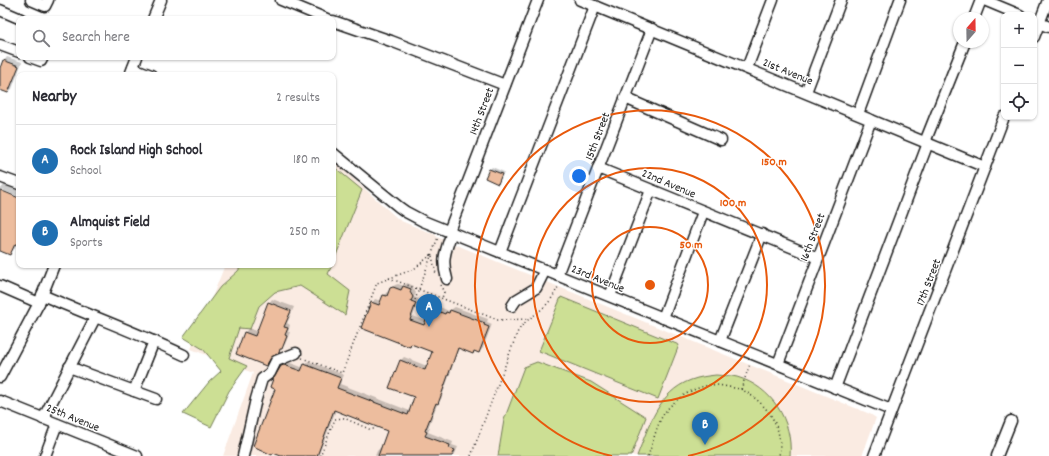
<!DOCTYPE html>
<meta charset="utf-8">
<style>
body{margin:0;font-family:Dekko,sans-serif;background:#f7f7f7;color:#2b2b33}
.controls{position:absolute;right:12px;top:12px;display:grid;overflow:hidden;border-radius:8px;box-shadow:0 1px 3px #0004}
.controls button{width:36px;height:36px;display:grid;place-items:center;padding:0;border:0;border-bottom:1px solid #e1e1e2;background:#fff;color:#2b2b33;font:20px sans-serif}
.compass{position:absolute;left:953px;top:12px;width:36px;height:36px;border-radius:50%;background:#fff;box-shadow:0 1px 3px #0004;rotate:20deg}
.you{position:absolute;left:579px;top:176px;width:14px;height:14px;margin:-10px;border:3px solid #fff;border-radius:50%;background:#1a73e8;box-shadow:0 0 0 6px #1a73e833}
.badge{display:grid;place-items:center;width:26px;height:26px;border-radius:50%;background:#1f6fb2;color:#fff;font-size:13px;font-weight:700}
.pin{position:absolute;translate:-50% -33px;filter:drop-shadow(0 1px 2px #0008)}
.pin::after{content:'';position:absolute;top:21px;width:14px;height:12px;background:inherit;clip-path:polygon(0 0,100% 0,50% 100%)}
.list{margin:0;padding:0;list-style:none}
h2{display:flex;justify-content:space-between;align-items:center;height:52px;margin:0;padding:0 16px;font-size:17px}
h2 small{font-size:13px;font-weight:400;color:#7c7c81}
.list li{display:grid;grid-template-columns:26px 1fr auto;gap:12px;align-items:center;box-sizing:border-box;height:72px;padding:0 16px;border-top:1px solid #e1e1e2}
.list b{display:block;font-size:15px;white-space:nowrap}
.list p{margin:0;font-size:13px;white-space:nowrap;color:#7c7c81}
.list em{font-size:13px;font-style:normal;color:#7c7c81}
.icon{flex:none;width:22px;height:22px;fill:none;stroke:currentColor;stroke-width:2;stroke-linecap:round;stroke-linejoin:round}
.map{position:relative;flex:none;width:1049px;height:456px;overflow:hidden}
.search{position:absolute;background:#fff;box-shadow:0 1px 3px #0004;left:16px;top:16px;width:320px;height:44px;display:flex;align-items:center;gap:10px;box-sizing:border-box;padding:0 14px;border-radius:8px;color:#7c7c81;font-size:15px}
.panel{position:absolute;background:#fff;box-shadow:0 1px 3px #0004;left:16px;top:72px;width:320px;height:196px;border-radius:8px}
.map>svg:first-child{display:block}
.built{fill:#faebe2}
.green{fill:#ccdf94;stroke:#747e58}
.shadow{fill:#0003}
.building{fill:#edbd9e;stroke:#1c1c1c}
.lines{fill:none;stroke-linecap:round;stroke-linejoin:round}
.minor-casing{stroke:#1c1c1c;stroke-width:13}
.path{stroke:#1c1c1c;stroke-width:1.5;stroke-dasharray:1 3;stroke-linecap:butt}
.minor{stroke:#fff;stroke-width:10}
.ring{fill:none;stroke:#e8590c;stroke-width:2}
.labels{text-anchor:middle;stroke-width:3;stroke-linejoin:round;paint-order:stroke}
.street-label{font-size:12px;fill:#1c1c1c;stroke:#fff}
.centre{fill:#e8590c;stroke:#fff;stroke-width:2}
.ring-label{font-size:12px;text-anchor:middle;font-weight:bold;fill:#e8590c;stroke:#fff;stroke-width:3;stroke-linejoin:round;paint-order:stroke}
</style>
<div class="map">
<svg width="1049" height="456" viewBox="0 0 1049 456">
<rect width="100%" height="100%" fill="#fff"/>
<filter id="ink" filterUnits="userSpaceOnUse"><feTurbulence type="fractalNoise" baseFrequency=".025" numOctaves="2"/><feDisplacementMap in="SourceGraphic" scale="8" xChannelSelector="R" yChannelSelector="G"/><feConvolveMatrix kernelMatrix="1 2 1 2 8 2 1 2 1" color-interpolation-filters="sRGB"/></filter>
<g filter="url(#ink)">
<path class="built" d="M 333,160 L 398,219 L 401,221 L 436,235 L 437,237 L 870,414 L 876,418 L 862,456 L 223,456 L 253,373 L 191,349 L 225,265 L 333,265 Z"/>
<g class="green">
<path d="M 333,166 L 362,190 L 333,263 Z"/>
<path d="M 242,265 L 332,265 L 328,274 L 350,291 L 345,315 L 300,286 L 275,292 L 259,306 L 250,329 L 239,328 L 229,358 L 247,366 L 229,391 L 211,427 L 183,414 L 209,382 L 221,371 L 203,349 L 183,337 L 220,287 L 238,271 Z"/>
<path d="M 561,297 L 679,345 L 658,399 L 539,351 Z"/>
<path d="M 537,362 L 591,382 L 646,417 L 631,456 L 498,456 L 504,420 L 524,367 Z"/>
<path d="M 716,375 C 723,376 730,375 737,377 C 772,387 793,421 790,456 L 637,456 C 649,426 658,392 691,380 C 699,377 707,376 716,375 Z"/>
</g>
<g class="shadow">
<path d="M 7,57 L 22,62 L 12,89 L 8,92 L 0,89 L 0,71 L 4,61 Z"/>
<path d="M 492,167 L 504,172 L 498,183 L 490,169 Z"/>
<path d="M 4,185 L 19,191 L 19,197 L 0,189 L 0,192 L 19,199 L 19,244 L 17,243 L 15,248 L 10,253 L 0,249 L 0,190 Z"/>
<path d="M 407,283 L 414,286 L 413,288 L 416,293 L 414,297 L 419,299 L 413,316 L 426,321 L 431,309 L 435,305 L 449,311 L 455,307 L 488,319 L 487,322 L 492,324 L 483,348 L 479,352 L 475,351 L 473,353 L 459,348 L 441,399 L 438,402 L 428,428 L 430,428 L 428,432 L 453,442 L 452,445 L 458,447 L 454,456 L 375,456 L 377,451 L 381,447 L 382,447 L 389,430 L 336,410 L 318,456 L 284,456 L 276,388 L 282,367 L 288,362 L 304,368 L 308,361 L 344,375 L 340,384 L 410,411 L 415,397 L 400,361 L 404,357 L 427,366 L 433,352 L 412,344 L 410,346 L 372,303 L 375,299 L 381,301 L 384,295 L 387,292 L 390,293 L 391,288 L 395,285 L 398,284 L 404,286 Z"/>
<path d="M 272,299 L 294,307 L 287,323 L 290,325 L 288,332 L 290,332 L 285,344 L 278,352 L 273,355 L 266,365 L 237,353 L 245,332 L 249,328 L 258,332 L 269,303 Z"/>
</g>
<g class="building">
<path d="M 3,60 L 19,66 L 8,93 L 0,90 L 0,68 Z"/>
<path d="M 489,169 L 502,174 L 498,184 L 485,178 Z"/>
<path d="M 0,190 L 19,198 L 19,245 L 15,244 L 10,255 L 0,251 Z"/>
<path d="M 403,286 L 411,289 L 410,292 L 413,297 L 411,301 L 416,303 L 410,320 L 424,325 L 430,308 L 445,314 L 446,312 L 449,313 L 450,310 L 485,323 L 484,325 L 489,327 L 479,353 L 474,351 L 473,354 L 458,348 L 438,404 L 436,403 L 425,431 L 427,432 L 425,436 L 450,445 L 449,448 L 455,450 L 452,456 L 378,456 L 387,431 L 334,410 L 317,456 L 281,456 L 273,453 L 272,455 L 253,446 L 275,389 L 270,387 L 273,379 L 281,366 L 284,365 L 301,371 L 304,364 L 341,378 L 337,388 L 408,415 L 414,397 L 389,388 L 400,360 L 425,370 L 432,352 L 411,344 L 410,347 L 361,328 L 371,302 L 379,305 L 383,295 L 387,296 L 390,288 L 393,287 L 401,290 Z"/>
<path d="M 268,302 L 291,311 L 284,327 L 288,328 L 285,335 L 287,336 L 282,349 L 280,349 L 279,353 L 271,358 L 266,366 L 236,354 L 244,332 L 255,336 Z"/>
</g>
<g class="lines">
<g class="minor-casing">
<g id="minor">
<path d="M 31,0 L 45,6 L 48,0"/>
<path d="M 281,0 L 327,19"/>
<path d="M 580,0 L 985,167"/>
<path d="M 984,0 L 1020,15"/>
<path d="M 0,10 L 21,19"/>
<path d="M 974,18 L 981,0"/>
<path d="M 153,19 L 161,0"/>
<path d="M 333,21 L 391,41 L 505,85"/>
<path d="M 1034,21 L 1049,27"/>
<path d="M 1034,37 L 1048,0"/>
<path d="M 0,45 L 19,52"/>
<path d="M 30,57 L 41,61 L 43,57"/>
<path d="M 133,68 L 151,75"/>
<path d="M 747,68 L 773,0"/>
<path d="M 130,75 L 137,57"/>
<path d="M 806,92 L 841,0"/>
<path d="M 625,98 L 721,140"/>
<path d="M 858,114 L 900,0"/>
<path d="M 925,142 L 965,42"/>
<path d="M 333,153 L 399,207 L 406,212 L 423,221 L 891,410"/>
<path d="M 598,168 L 818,258"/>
<path d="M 0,177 L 19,184"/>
<path d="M 449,231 L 538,0"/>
<path d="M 500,252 L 595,6"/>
<path d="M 557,275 L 652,29"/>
<path d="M 447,279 C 441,259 446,250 452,232"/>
<path d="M 0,286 L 39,303"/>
<path d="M 42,295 C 89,315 138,333 184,355"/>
<path d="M 610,296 L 651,190"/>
<path d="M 512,306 L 516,300 L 536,288 L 545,270"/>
<path d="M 663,318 L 703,212"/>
<path d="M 720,341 L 762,234"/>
<path d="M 778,364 L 871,120"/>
<path d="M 69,367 L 156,399"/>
<path d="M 0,377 L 39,303 L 54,265"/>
<path d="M 835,388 L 928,143"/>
<path d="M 134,391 L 154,341"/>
<path d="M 0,401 L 137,456"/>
<path d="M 43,419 L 95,318"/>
<path d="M 45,456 L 57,424"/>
<path d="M 243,456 L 256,399 L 262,379 L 270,373 L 276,361 L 296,353"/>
<path d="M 874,456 L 1004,117"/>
<path d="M 997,456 L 1011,421"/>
</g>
</g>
<g class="path">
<path d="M 432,256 L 436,274"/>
<path d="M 389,278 L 498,320 L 529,319"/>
<path d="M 440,285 L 444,292 L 442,298"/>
<path d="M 415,300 L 438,237"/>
<path d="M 302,358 L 342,373 L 377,283 L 414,269 L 432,254"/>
<path d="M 741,389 C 766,403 784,425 779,456"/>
<path d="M 320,456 L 335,419 L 344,418 L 369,429 L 373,429 L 375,428"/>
<path d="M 471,456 L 518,331 C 526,319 535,316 544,307 C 551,301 555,293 559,285"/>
<path d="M 648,456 C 653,443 656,427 663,415 C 673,400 692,388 710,385 C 719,384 731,388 741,389 L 750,364"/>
</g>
<use href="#minor" class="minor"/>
</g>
</g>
<g class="ring">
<circle cx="650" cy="285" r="58"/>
<circle cx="650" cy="285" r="117"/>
<path d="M612 456A175 175 0 1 1 688 456"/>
</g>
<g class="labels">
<g class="street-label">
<text transform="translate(788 71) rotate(22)" y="4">21st Avenue</text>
<text transform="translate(481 111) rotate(-69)" y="4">14th Street</text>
<text transform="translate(597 136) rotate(-69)" y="4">15th Street</text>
<text transform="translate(669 183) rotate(23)" y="4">22nd Avenue</text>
<text transform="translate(812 237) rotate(-69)" y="4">16th Street</text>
<text transform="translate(598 278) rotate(22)" y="4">23rd Avenue</text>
<text transform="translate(928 282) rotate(-69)" y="4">17th Street</text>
<text transform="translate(73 417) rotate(22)" y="4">25th Avenue</text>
</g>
</g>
<circle cx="650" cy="285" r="6" class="centre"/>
<g class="ring-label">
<text x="774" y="165">150 m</text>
<text x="733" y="206">100 m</text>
<text x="691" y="248">50 m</text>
</g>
</svg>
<div class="controls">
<button>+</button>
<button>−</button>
<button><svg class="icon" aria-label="locate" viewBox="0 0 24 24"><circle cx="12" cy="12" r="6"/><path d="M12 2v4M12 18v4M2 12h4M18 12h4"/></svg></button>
</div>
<svg class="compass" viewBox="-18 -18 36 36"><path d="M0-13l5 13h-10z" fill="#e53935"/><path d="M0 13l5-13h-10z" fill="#7c7c81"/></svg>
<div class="you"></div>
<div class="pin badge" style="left:429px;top:327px">A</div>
<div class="pin badge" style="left:705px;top:445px">B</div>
<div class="search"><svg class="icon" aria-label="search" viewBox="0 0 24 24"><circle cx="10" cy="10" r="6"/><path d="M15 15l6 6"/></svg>Search here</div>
<section class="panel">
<h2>Nearby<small>2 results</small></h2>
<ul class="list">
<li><span class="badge">A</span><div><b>Rock Island High School</b><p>School</p></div><em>180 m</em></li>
<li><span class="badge">B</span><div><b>Almquist Field</b><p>Sports</p></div><em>250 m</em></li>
</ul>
</section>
</div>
